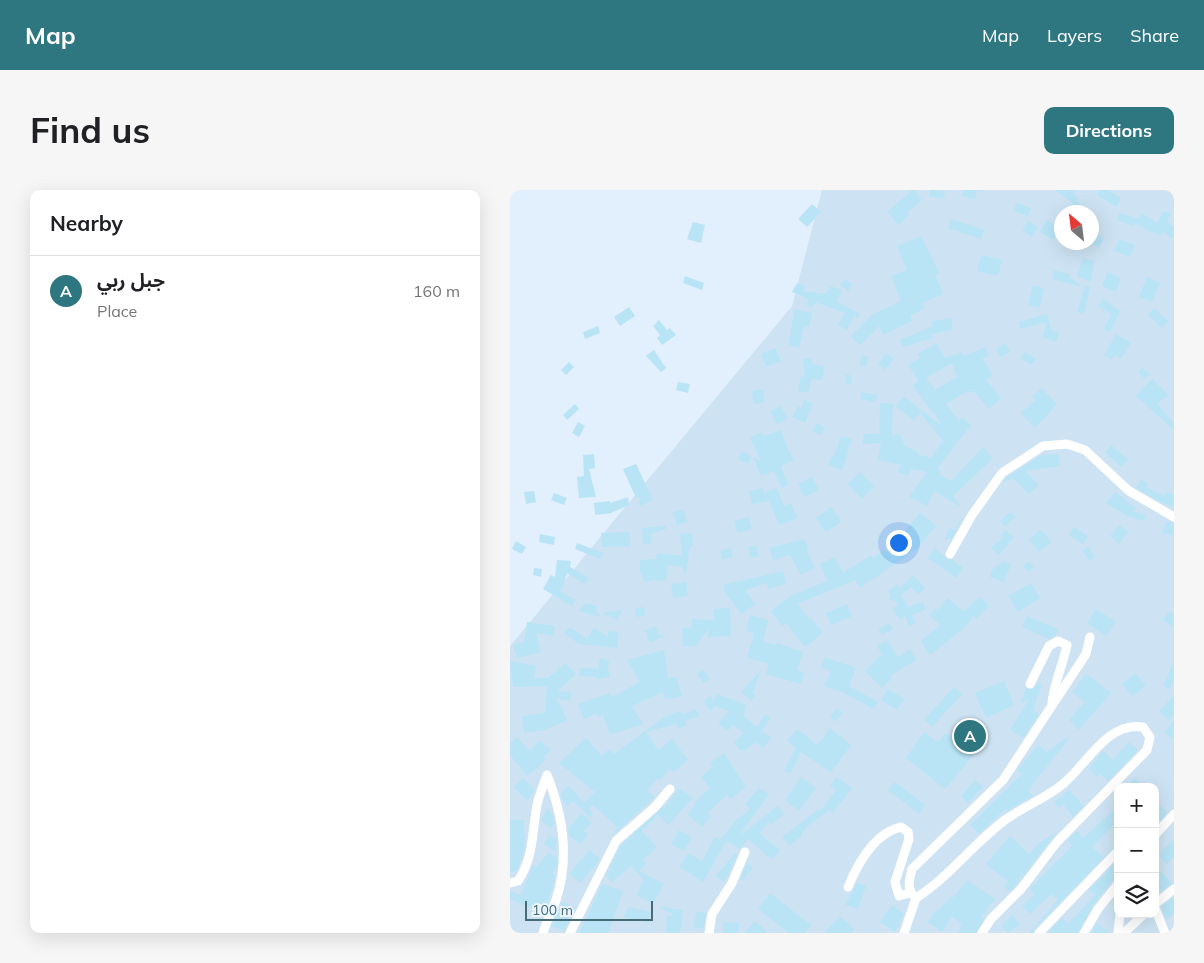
<!DOCTYPE html>
<meta charset="utf-8">
<style>
body{margin:0;font-family:Mulish,"Noto Sans Arabic",sans-serif;background:#f6f6f6;color:#202124}
.controls{position:absolute;right:15px;bottom:15px;display:grid;overflow:hidden;border-radius:10px;box-shadow:0 5px 20px #0002}
.controls button{width:45px;height:45px;display:grid;place-items:center;padding:0;border:0;border-bottom:1px solid #e0e0e0;background:#fff;color:#202124;font:25px sans-serif}
.compass{position:absolute;left:544px;top:15px;width:45px;height:45px;border-radius:50%;background:#fff;box-shadow:0 5px 20px #0002;rotate:332deg}
.scale{position:absolute;left:15px;bottom:12px;width:128px;box-sizing:border-box;padding-left:5px;border:2px solid #466c78;border-top:0;font-size:14px;line-height:18px;white-space:nowrap;color:#466c78;-webkit-text-stroke:4px #eaf5ff;paint-order:stroke}
.you{position:absolute;left:388px;top:352px;width:18px;height:18px;margin:-12px;border:4px solid #fff;border-radius:50%;background:#1a73e8;box-shadow:0 0 0 8px #1a73e833}
.badge{display:grid;place-items:center;width:32px;height:32px;border-radius:50%;background:#2e7680;color:#fff;font-size:16px;font-weight:700}
.pin{position:absolute;translate:-50% -50%;border:2px solid #fff;box-shadow:0 1px 5px #0006}
.list{margin:0;padding:0;list-style:none}
h2{display:flex;justify-content:space-between;align-items:center;height:65px;margin:0;padding:0 20px;font-size:21px}
h2 small{font-size:16px;font-weight:400;color:#757577}
.list li{display:grid;grid-template-columns:32px 1fr auto;gap:15px;align-items:center;box-sizing:border-box;height:70px;padding:0 20px;border-top:1px solid #e0e0e0}
.list b{display:block;font-size:19px;white-space:nowrap}
.list p{margin:0;font-size:16px;white-space:nowrap;color:#757577}
.list em{font-size:16px;font-style:normal;color:#757577}
.icon{flex:none;width:28px;height:28px;fill:none;stroke:currentColor;stroke-width:2;stroke-linecap:round;stroke-linejoin:round}
.map{position:relative;flex:none;width:664px;height:743px;overflow:hidden;border-radius:10px}
header{display:flex;align-items:center;gap:30px;box-sizing:border-box;height:70px;padding:0 25px;background:#2e7680;color:#fff}
header strong{font-size:24px}
nav{display:flex;gap:28px;margin-inline-start:auto;font-size:18px}
.intro{display:flex;align-items:center;justify-content:space-between;box-sizing:border-box;height:120px;padding:0 30px}
h1{margin:0;font-size:35px}
.button{padding:12px 22px;border-radius:10px;background:#2e7680;color:#fff;font-size:18px;font-weight:700}
main{display:flex;gap:30px;padding:0 30px}
aside{flex:1;background:#fff;border-radius:10px;box-shadow:0 5px 20px #0002}
.map>svg:first-child{display:block}
.residential{fill:#cde3f3;fill-rule:evenodd}
.building{fill:#b8e4f6;fill-rule:evenodd}
.lines{fill:none;stroke-linecap:round;stroke-linejoin:round}
.minor{stroke:#fff;stroke-width:9}
</style>
<header>
<strong>Map</strong>
<nav><a>Map</a><a>Layers</a><a>Share</a></nav>
</header>
<div class="intro"><h1>Find us</h1><a class="button">Directions</a></div>
<main>
<aside>
<h2>Nearby<small></small></h2>
<ul class="list">
<li><span class="badge">A</span><div><b>جبل ربي</b><p>Place</p></div><em>160 m</em></li>
</ul>
</aside>
<div class="map">
<svg width="664" height="743" viewBox="0 0 664 743">
<rect width="100%" height="100%" fill="#e2f0fe"/>
<path class="residential" d="M 312,0 L 664,0 L 664,743 L 0,743 L 0,456 L 282,116 ZM 552,22 L 582,22 L 582,52 L 552,52 ZM 608,597 L 645,597 L 645,724 L 608,724 Z"/>
<g class="building">
<path d="M 402,0 L 404,0 L 412,10 L 397,22 L 399,25 L 389,35 L 377,22 Z"/>
<path d="M 420,0 L 435,1 L 434,8 L 419,7 Z"/>
<path d="M 454,0 L 467,0 L 465,9 L 452,6 Z"/>
<path d="M 545,0 L 563,0 L 573,20 L 570,17 L 561,22 L 558,16 L 563,13 Z"/>
<path d="M 589,0 L 598,0 L 611,8 L 606,17 L 587,5 Z"/>
<path d="M 506,13 L 521,18 L 518,26 L 504,21 Z"/>
<path d="M 302,14 L 311,22 L 297,37 L 288,29 Z"/>
<path d="M 653,21 L 661,24 L 657,32 L 664,37 L 664,49 L 652,42 L 650,46 L 624,33 L 623,36 L 607,30 L 609,23 L 629,29 L 632,23 L 647,33 Z"/>
<path d="M 441,29 L 474,40 L 471,49 L 438,38 Z"/>
<path d="M 537,30 L 550,37 L 543,50 L 530,42 Z"/>
<path d="M 518,31 L 528,37 L 522,47 L 512,40 Z"/>
<path d="M 183,32 L 195,35 L 191,53 L 177,49 Z"/>
<path d="M 582,43 L 594,48 L 589,58 L 582,54 Z"/>
<path d="M 411,46 L 429,83 L 425,85 L 433,104 L 412,113 L 415,118 L 400,126 L 402,131 L 373,145 L 369,136 L 350,155 L 341,146 L 363,124 L 391,111 L 381,86 L 397,80 L 387,56 Z"/>
<path d="M 609,49 L 625,55 L 620,67 L 604,61 Z"/>
<path d="M 471,65 L 492,70 L 488,86 L 467,81 Z"/>
<path d="M 573,68 L 584,71 L 581,92 L 567,86 Z"/>
<path d="M 544,80 L 561,85 L 560,87 L 573,97 L 542,89 Z"/>
<path d="M 597,82 L 611,88 L 606,102 L 592,96 Z"/>
<path d="M 175,86 L 194,93 L 192,100 L 173,93 Z"/>
<path d="M 637,87 L 650,93 L 642,112 L 629,107 Z"/>
<path d="M 335,89 L 343,94 L 338,101 L 330,95 Z"/>
<path d="M 287,93 L 295,96 L 293,101 L 316,104 L 320,96 L 332,100 L 327,112 L 350,124 L 348,128 L 344,126 L 337,140 L 328,135 L 335,123 L 305,112 L 304,117 L 297,116 L 298,109 L 282,102 Z"/>
<path d="M 523,95 L 534,98 L 530,117 L 518,115 Z"/>
<path d="M 575,96 L 580,97 L 574,124 L 567,122 Z"/>
<path d="M 593,109 L 610,121 L 600,142 L 594,139 L 601,124 L 588,116 Z"/>
<path d="M 119,117 L 125,126 L 110,136 L 104,127 Z"/>
<path d="M 644,118 L 658,131 L 652,138 L 638,125 Z"/>
<path d="M 284,119 L 302,123 L 299,137 L 294,136 L 289,158 L 279,155 Z"/>
<path d="M 537,124 L 541,140 L 549,143 L 546,152 L 532,147 L 537,132 L 510,139 L 509,132 Z"/>
<path d="M 441,128 L 443,140 L 421,144 L 423,148 L 392,157 L 390,150 L 423,136 L 422,131 Z"/>
<path d="M 149,130 L 157,140 L 160,138 L 166,145 L 152,155 L 147,148 L 150,145 L 143,136 Z"/>
<path d="M 88,136 L 90,143 L 75,149 L 73,142 Z"/>
<path d="M 606,144 L 621,153 L 611,169 L 605,165 L 602,170 L 594,165 Z"/>
<path d="M 426,153 L 435,168 L 452,162 L 454,166 L 475,157 L 479,166 L 472,169 L 483,185 L 476,190 L 491,208 L 479,219 L 464,201 L 461,203 L 459,200 L 436,214 L 449,231 L 452,227 L 461,235 L 427,279 L 431,280 L 429,284 L 441,291 L 473,257 L 483,268 L 443,306 L 451,317 L 424,301 L 417,316 L 399,307 L 417,282 L 401,279 L 398,286 L 388,282 L 391,275 L 368,270 L 371,253 L 353,254 L 353,244 L 369,244 L 370,213 L 383,214 L 382,246 L 389,243 L 395,256 L 408,262 L 407,264 L 421,268 L 433,251 L 411,224 L 413,221 L 429,234 L 431,233 L 403,196 L 409,191 L 398,175 L 410,168 L 408,164 ZM 442,173 L 447,187 L 425,200 L 416,188 Z"/>
<path d="M 495,153 L 500,162 L 491,167 L 486,159 Z"/>
<path d="M 265,158 L 271,171 L 256,177 L 251,164 Z"/>
<path d="M 144,160 L 156,178 L 151,182 L 136,166 Z"/>
<path d="M 515,162 L 526,169 L 521,175 L 511,168 Z"/>
<path d="M 376,163 L 384,169 L 375,180 L 368,174 Z"/>
<path d="M 351,165 L 358,166 L 356,176 L 350,175 Z"/>
<path d="M 301,168 L 302,174 L 314,176 L 312,190 L 301,189 L 298,203 L 288,201 L 291,186 L 295,187 L 293,169 Z"/>
<path d="M 59,172 L 64,177 L 56,185 L 51,180 Z"/>
<path d="M 632,178 L 639,184 L 635,189 L 628,183 Z"/>
<path d="M 336,184 L 342,186 L 341,194 L 335,193 Z"/>
<path d="M 642,189 L 658,205 L 647,214 L 664,233 L 664,240 L 626,206 Z"/>
<path d="M 168,192 L 180,194 L 178,203 L 166,200 Z"/>
<path d="M 531,198 L 547,214 L 525,238 L 511,223 L 526,210 L 522,207 Z"/>
<path d="M 253,199 L 255,212 L 244,214 L 242,201 Z"/>
<path d="M 351,202 L 368,205 L 366,212 L 350,209 Z"/>
<path d="M 394,206 L 412,221 L 404,231 L 386,216 Z"/>
<path d="M 294,210 L 303,213 L 295,233 L 282,227 L 288,216 L 291,218 Z"/>
<path d="M 65,214 L 69,219 L 57,230 L 53,225 Z"/>
<path d="M 270,216 L 278,228 L 267,234 L 260,222 Z"/>
<path d="M 68,232 L 75,236 L 69,247 L 62,243 Z"/>
<path d="M 306,233 L 315,237 L 311,245 L 302,241 Z"/>
<path d="M 271,240 L 279,263 L 280,263 L 284,270 L 271,276 L 278,295 L 272,298 L 264,281 L 251,286 L 243,267 L 251,271 L 240,248 L 252,242 L 254,246 Z"/>
<path d="M 331,246 L 342,249 L 332,280 L 318,275 L 322,265 L 324,266 Z"/>
<path d="M 601,255 L 618,269 L 611,277 L 595,263 Z"/>
<path d="M 232,261 L 242,267 L 238,274 L 228,269 Z"/>
<path d="M 548,263 L 550,276 L 515,281 L 529,295 L 519,304 L 503,288 L 493,293 L 496,288 L 529,266 Z"/>
<path d="M 84,264 L 85,278 L 79,279 L 86,307 L 69,308 L 67,287 L 74,286 L 73,265 Z"/>
<path d="M 126,274 L 143,310 L 130,316 L 129,307 L 126,308 L 113,279 Z"/>
<path d="M 350,282 L 364,296 L 352,309 L 338,294 Z"/>
<path d="M 302,287 L 309,300 L 294,307 L 288,294 Z"/>
<path d="M 631,290 L 638,294 L 636,297 L 655,306 L 656,302 L 664,304 L 664,317 L 652,313 L 626,298 Z"/>
<path d="M 253,298 L 254,303 L 267,298 L 274,316 L 281,313 L 287,328 L 269,335 L 259,311 L 242,314 L 239,301 Z"/>
<path d="M 24,301 L 26,312 L 16,314 L 14,302 Z"/>
<path d="M 605,302 L 626,318 L 623,321 L 636,325 L 634,331 L 619,327 L 596,313 Z"/>
<path d="M 44,303 L 57,308 L 54,315 L 41,310 Z"/>
<path d="M 118,307 L 119,315 L 101,323 L 85,325 L 84,313 L 100,311 L 100,313 Z"/>
<path d="M 321,317 L 331,332 L 316,342 L 306,328 Z"/>
<path d="M 173,319 L 177,332 L 167,335 L 163,322 Z"/>
<path d="M 500,322 L 505,327 L 495,337 L 490,331 Z"/>
<path d="M 410,323 L 426,336 L 407,359 L 350,398 L 345,390 L 287,414 L 299,429 L 301,427 L 313,443 L 295,457 L 276,433 L 272,436 L 261,421 L 280,406 L 317,391 L 310,374 L 325,367 L 333,383 L 361,365 L 363,368 L 375,360 L 378,362 L 385,353 L 397,345 L 395,341 Z"/>
<path d="M 238,327 L 242,339 L 228,343 L 224,331 Z"/>
<path d="M 451,328 L 453,328 L 441,350 L 435,348 L 439,338 L 445,340 Z"/>
<path d="M 656,331 L 664,333 L 664,346 L 652,343 Z"/>
<path d="M 609,335 L 618,342 L 609,354 L 600,346 Z"/>
<path d="M 156,336 L 156,339 L 140,344 L 142,353 L 133,354 L 132,338 Z"/>
<path d="M 564,337 L 578,346 L 573,354 L 559,345 Z"/>
<path d="M 531,339 L 541,352 L 529,362 L 519,349 Z"/>
<path d="M 495,340 L 504,347 L 488,366 L 481,357 L 493,348 L 490,346 Z"/>
<path d="M 120,342 L 120,356 L 92,357 L 91,343 Z"/>
<path d="M 182,343 L 183,356 L 180,357 L 176,384 L 174,384 L 173,377 L 158,375 L 156,391 L 142,390 L 135,393 L 130,382 L 130,370 L 146,369 L 147,363 L 172,366 L 170,344 Z"/>
<path d="M 30,344 L 45,347 L 44,355 L 29,352 Z"/>
<path d="M 295,349 L 298,359 L 296,360 L 305,378 L 291,385 L 280,365 L 263,370 L 259,358 Z"/>
<path d="M 6,351 L 16,357 L 12,364 L 2,359 Z"/>
<path d="M 67,353 L 93,363 L 90,369 L 65,359 Z"/>
<path d="M 246,355 L 249,366 L 241,368 L 238,357 Z"/>
<path d="M 578,357 L 585,367 L 580,371 L 572,361 Z"/>
<path d="M 221,358 L 223,367 L 212,370 L 210,361 Z"/>
<path d="M 425,358 L 437,369 L 442,370 L 453,378 L 446,388 L 418,368 Z"/>
<path d="M 47,370 L 61,371 L 60,377 L 79,388 L 75,394 L 57,383 L 51,402 L 66,410 L 62,416 L 33,399 L 41,385 L 45,387 Z"/>
<path d="M 493,371 L 501,374 L 494,392 L 480,387 L 482,380 Z"/>
<path d="M 518,371 L 524,376 L 519,382 L 513,377 Z"/>
<path d="M 24,378 L 32,379 L 31,387 L 23,385 Z"/>
<path d="M 273,381 L 276,394 L 258,399 L 257,393 L 235,400 L 245,414 L 231,424 L 214,401 L 213,395 Z"/>
<path d="M 403,385 L 415,398 L 408,404 L 401,397 L 390,405 L 398,417 L 413,412 L 416,420 L 402,425 L 406,433 L 399,436 L 395,426 L 390,429 L 382,419 L 388,415 L 384,409 L 382,411 L 379,408 L 381,406 L 378,401 L 387,395 L 390,398 Z"/>
<path d="M 176,392 L 178,406 L 163,408 L 161,394 Z"/>
<path d="M 521,393 L 530,408 L 508,422 L 498,406 Z"/>
<path d="M 470,406 L 479,416 L 466,429 L 464,426 L 455,437 L 420,465 L 411,451 L 430,435 L 419,425 L 426,418 L 428,420 L 438,408 L 454,422 Z"/>
<path d="M 76,413 L 87,416 L 86,422 L 90,425 L 90,427 L 69,421 Z"/>
<path d="M 337,414 L 342,426 L 321,435 L 316,423 Z"/>
<path d="M 134,417 L 135,426 L 126,427 L 125,418 Z"/>
<path d="M 220,418 L 221,446 L 197,447 L 200,438 L 184,457 L 173,456 L 172,438 L 182,437 L 182,429 L 204,430 L 204,419 Z"/>
<path d="M 586,419 L 606,432 L 596,446 L 577,433 Z"/>
<path d="M 112,420 L 107,430 L 92,423 Z"/>
<path d="M 659,421 L 664,424 L 664,438 L 653,430 Z"/>
<path d="M 240,425 L 258,430 L 253,452 L 267,455 L 267,453 L 293,462 L 287,480 L 294,482 L 291,494 L 256,484 L 259,474 L 237,468 L 244,443 L 236,441 Z"/>
<path d="M 517,426 L 548,439 L 546,445 L 539,449 L 512,437 Z"/>
<path d="M 17,432 L 45,436 L 43,446 L 26,443 L 31,462 L 7,468 L 3,455 L 14,452 Z"/>
<path d="M 379,433 L 383,439 L 372,445 L 368,439 Z"/>
<path d="M 145,436 L 149,445 L 155,446 L 140,453 L 136,444 L 140,444 L 133,441 Z"/>
<path d="M 60,437 L 77,449 L 84,438 L 98,447 L 98,441 L 108,442 L 107,458 L 69,454 L 54,443 Z"/>
<path d="M 376,450 L 388,467 L 400,459 L 406,470 L 380,486 L 382,488 L 372,498 L 355,481 L 372,464 L 367,456 Z"/>
<path d="M 154,460 L 158,488 L 166,487 L 172,506 L 155,510 L 153,502 L 122,516 L 133,534 L 100,545 L 93,525 L 88,527 L 87,523 L 74,529 L 68,514 L 100,503 L 102,507 L 130,492 L 117,470 Z"/>
<path d="M 315,467 L 346,478 L 339,496 L 368,512 L 364,519 L 328,500 L 327,501 L 314,496 L 321,481 L 311,477 Z"/>
<path d="M 90,468 L 99,471 L 98,479 L 100,487 L 87,489 L 87,487 L 69,486 L 70,478 L 88,479 Z"/>
<path d="M 0,471 L 26,476 L 24,488 L 38,488 L 55,473 L 66,484 L 47,501 L 61,502 L 61,510 L 47,509 L 57,530 L 35,540 L 14,543 L 12,526 L 35,523 L 37,496 L 3,497 Z"/>
<path d="M 664,471 L 664,489 L 660,499 L 653,496 Z"/>
<path d="M 193,480 L 200,489 L 193,493 L 187,484 Z"/>
<path d="M 251,480 L 243,502 L 246,506 L 241,511 L 231,502 Z"/>
<path d="M 625,483 L 636,495 L 622,507 L 612,494 Z"/>
<path d="M 576,484 L 601,503 L 569,540 L 559,530 L 575,512 L 562,502 Z"/>
<path d="M 494,491 L 504,515 L 476,528 L 465,503 Z"/>
<path d="M 529,493 L 532,494 L 523,520 L 529,524 L 513,548 L 500,540 L 519,509 L 511,513 L 516,498 L 523,499 Z"/>
<path d="M 444,497 L 452,504 L 422,537 L 414,530 Z"/>
<path d="M 378,499 L 394,509 L 387,520 L 371,510 Z"/>
<path d="M 206,504 L 236,514 L 233,526 L 247,537 L 255,524 L 261,528 L 252,541 L 261,548 L 253,558 L 245,552 L 234,561 L 229,559 L 224,552 L 234,543 L 223,535 L 217,541 L 208,533 L 219,521 L 205,516 L 201,521 L 193,512 L 200,506 L 204,510 Z"/>
<path d="M 664,505 L 664,525 L 659,530 L 649,521 Z"/>
<path d="M 327,518 L 333,523 L 325,532 L 320,527 Z"/>
<path d="M 186,519 L 189,526 L 175,531 L 176,535 L 168,539 L 166,534 L 136,542 L 148,560 L 162,549 L 178,570 L 163,582 L 160,579 L 150,590 L 148,588 L 137,600 L 145,607 L 103,645 L 107,637 L 83,615 L 79,619 L 83,624 L 80,627 L 63,611 L 57,616 L 52,610 L 50,604 L 59,596 L 74,613 L 85,602 L 49,573 L 76,548 L 92,566 L 99,559 L 104,564 L 154,527 L 170,521 L 172,525 Z"/>
<path d="M 664,530 L 664,550 L 654,543 Z"/>
<path d="M 320,538 L 341,555 L 321,582 L 291,562 L 280,584 L 274,581 L 286,558 L 277,551 L 287,539 L 307,555 Z"/>
<path d="M 414,542 L 428,552 L 436,543 L 463,565 L 435,599 L 396,568 Z"/>
<path d="M 7,547 L 20,561 L 30,550 L 41,560 L 34,567 L 36,570 L 17,586 L 0,565 L 0,553 Z"/>
<path d="M 557,547 L 559,549 L 518,600 L 523,606 L 497,621 L 495,619 L 469,644 L 460,635 L 512,584 L 507,580 L 528,555 L 537,562 Z"/>
<path d="M 619,552 L 628,560 L 598,591 L 590,584 L 587,587 L 578,579 L 593,561 L 603,570 Z"/>
<path d="M 214,563 L 236,597 L 220,609 L 217,605 L 197,623 L 201,626 L 192,637 L 178,625 L 189,607 L 200,598 L 191,587 L 203,577 L 200,573 Z"/>
<path d="M 291,587 L 306,598 L 289,621 L 275,610 Z"/>
<path d="M 326,587 L 342,598 L 323,622 L 319,620 L 299,635 L 291,644 L 292,646 L 279,656 L 272,647 L 309,619 L 310,621 L 326,600 L 320,596 Z"/>
<path d="M 13,588 L 25,600 L 17,611 L 4,597 Z"/>
<path d="M 625,588 L 635,597 L 616,597 Z"/>
<path d="M 465,590 L 473,597 L 458,613 L 451,606 Z"/>
<path d="M 385,592 L 415,615 L 409,624 L 378,600 Z"/>
<path d="M 169,598 L 183,608 L 158,635 L 148,625 L 132,641 L 147,657 L 133,670 L 136,674 L 129,681 L 154,694 L 143,714 L 126,705 L 134,690 L 121,676 L 102,692 L 96,686 L 111,655 L 154,616 L 155,617 Z"/>
<path d="M 249,598 L 259,604 L 229,646 L 268,616 L 274,624 L 261,635 L 259,632 L 249,643 L 270,660 L 262,670 L 238,649 L 230,659 L 216,651 L 193,692 L 169,677 L 178,663 L 192,671 L 205,647 L 210,650 L 226,630 L 241,619 L 235,614 Z"/>
<path d="M 559,600 L 574,616 L 563,627 L 553,614 L 549,618 L 544,612 Z"/>
<path d="M 645,609 L 657,623 L 650,631 L 645,626 Z"/>
<path d="M 608,616 L 608,630 L 582,657 L 593,667 L 608,652 L 608,655 L 604,657 L 524,739 L 523,743 L 519,743 L 548,710 L 541,704 L 520,724 L 512,716 L 525,704 L 519,699 L 562,656 L 557,650 L 567,641 L 573,648 Z"/>
<path d="M 37,619 L 42,623 L 45,633 L 41,638 L 31,630 Z"/>
<path d="M 71,623 L 82,633 L 74,641 L 78,644 L 71,654 L 59,646 L 58,640 Z"/>
<path d="M 0,630 L 14,630 L 15,658 L 6,682 L 0,681 Z"/>
<path d="M 169,640 L 182,647 L 174,661 L 161,654 Z"/>
<path d="M 543,644 L 544,646 L 500,702 L 494,697 L 498,692 L 476,674 L 500,646 L 519,664 L 529,653 Z"/>
<path d="M 39,645 L 47,649 L 45,661 L 34,654 Z"/>
<path d="M 664,649 L 664,666 L 657,674 L 648,665 Z"/>
<path d="M 79,660 L 90,669 L 71,693 L 59,684 Z"/>
<path d="M 39,662 L 47,668 L 47,676 L 42,683 L 45,685 L 44,693 L 34,724 L 0,709 L 0,701 L 11,705 L 23,675 L 27,677 Z"/>
<path d="M 225,663 L 227,665 L 215,692 L 206,686 Z"/>
<path d="M 608,670 L 608,688 L 603,690 L 583,715 L 568,743 L 538,743 L 552,728 L 558,734 L 585,705 L 579,700 Z"/>
<path d="M 237,673 L 243,678 L 233,690 L 230,690 Z"/>
<path d="M 645,676 L 662,693 L 648,704 L 645,702 Z"/>
<path d="M 457,690 L 485,709 L 471,727 L 474,729 L 466,743 L 448,743 L 452,734 L 442,726 L 432,742 L 418,732 L 426,720 L 428,721 L 441,706 L 443,708 Z"/>
<path d="M 347,693 L 356,696 L 348,719 L 335,715 Z"/>
<path d="M 92,694 L 113,701 L 98,743 L 69,743 Z"/>
<path d="M 260,703 L 301,735 L 295,743 L 279,743 L 248,719 Z"/>
<path d="M 664,707 L 664,724 L 657,730 L 651,717 Z"/>
<path d="M 52,712 L 66,718 L 54,741 L 42,736 Z"/>
<path d="M 382,715 L 394,724 L 385,742 L 370,732 Z"/>
<path d="M 148,716 L 173,720 L 170,743 L 156,743 L 157,725 L 165,726 Z"/>
<path d="M 119,717 L 141,722 L 139,733 L 113,727 Z"/>
<path d="M 187,721 L 196,723 L 193,739 L 183,737 Z"/>
<path d="M 502,725 L 510,734 L 498,743 L 491,736 Z"/>
<path d="M 330,726 L 344,739 L 341,743 L 314,743 Z"/>
<path d="M 245,731 L 258,743 L 234,743 Z"/>
<path d="M 213,732 L 229,733 L 228,743 L 213,743 Z"/>
<path d="M 587,733 L 600,743 L 581,743 Z"/>
</g>
<g class="lines">
<g class="minor">
<path d="M 440,364 L 462,325 L 492,283 L 533,256 L 557,254 L 575,260 L 619,301 L 664,327"/>
<path d="M 520,494 L 539,456 L 548,451 L 557,455 C 553,475 544,493 542,513"/>
<path d="M 645,645 L 664,624"/>
<path d="M 0,693 L 8,691 C 24,667 22,642 27,615 C 29,605 34,594 37,585 C 53,625 60,668 46,710 C 42,721 36,732 33,743"/>
<path d="M 338,697 C 348,673 364,643 391,637 L 398,642 L 399,649 L 385,692 L 389,706 L 400,703"/>
<path d="M 645,714 L 664,699"/>
<path d="M 645,718 L 655,743"/>
<path d="M 60,743 L 106,651 L 145,617 L 160,599"/>
<path d="M 199,743 L 202,724 L 222,693 L 235,662"/>
<path d="M 394,743 L 406,708"/>
<path d="M 472,743 L 481,729 L 511,699 L 547,652 L 637,560 L 640,547 L 633,537 C 598,531 577,574 553,594 C 536,608 513,617 495,630 C 463,654 439,687 406,708 C 396,700 399,691 402,679 L 493,590 L 576,464 L 580,447"/>
<path d="M 529,743 L 608,661"/>
<path d="M 574,743 L 588,719 L 608,694"/>
<path d="M 608,743 L 610,724"/>
<path d="M 614,743 L 634,724"/>
</g>
</g>
</svg>
<div class="controls">
<button>+</button>
<button>−</button>
<button><svg class="icon" aria-label="layers" viewBox="0 0 24 24"><path d="M12 4l9 5-9 5-9-5zM3 14l9 5 9-5"/></svg></button>
</div>
<svg class="compass" viewBox="-18 -18 36 36"><path d="M0-13l5 13h-10z" fill="#e53935"/><path d="M0 13l5-13h-10z" fill="#757577"/></svg>
<div class="scale">100 m</div>
<div class="you"></div>
<div class="pin badge" style="left:460px;top:546px">A</div>
</div>
</main>
